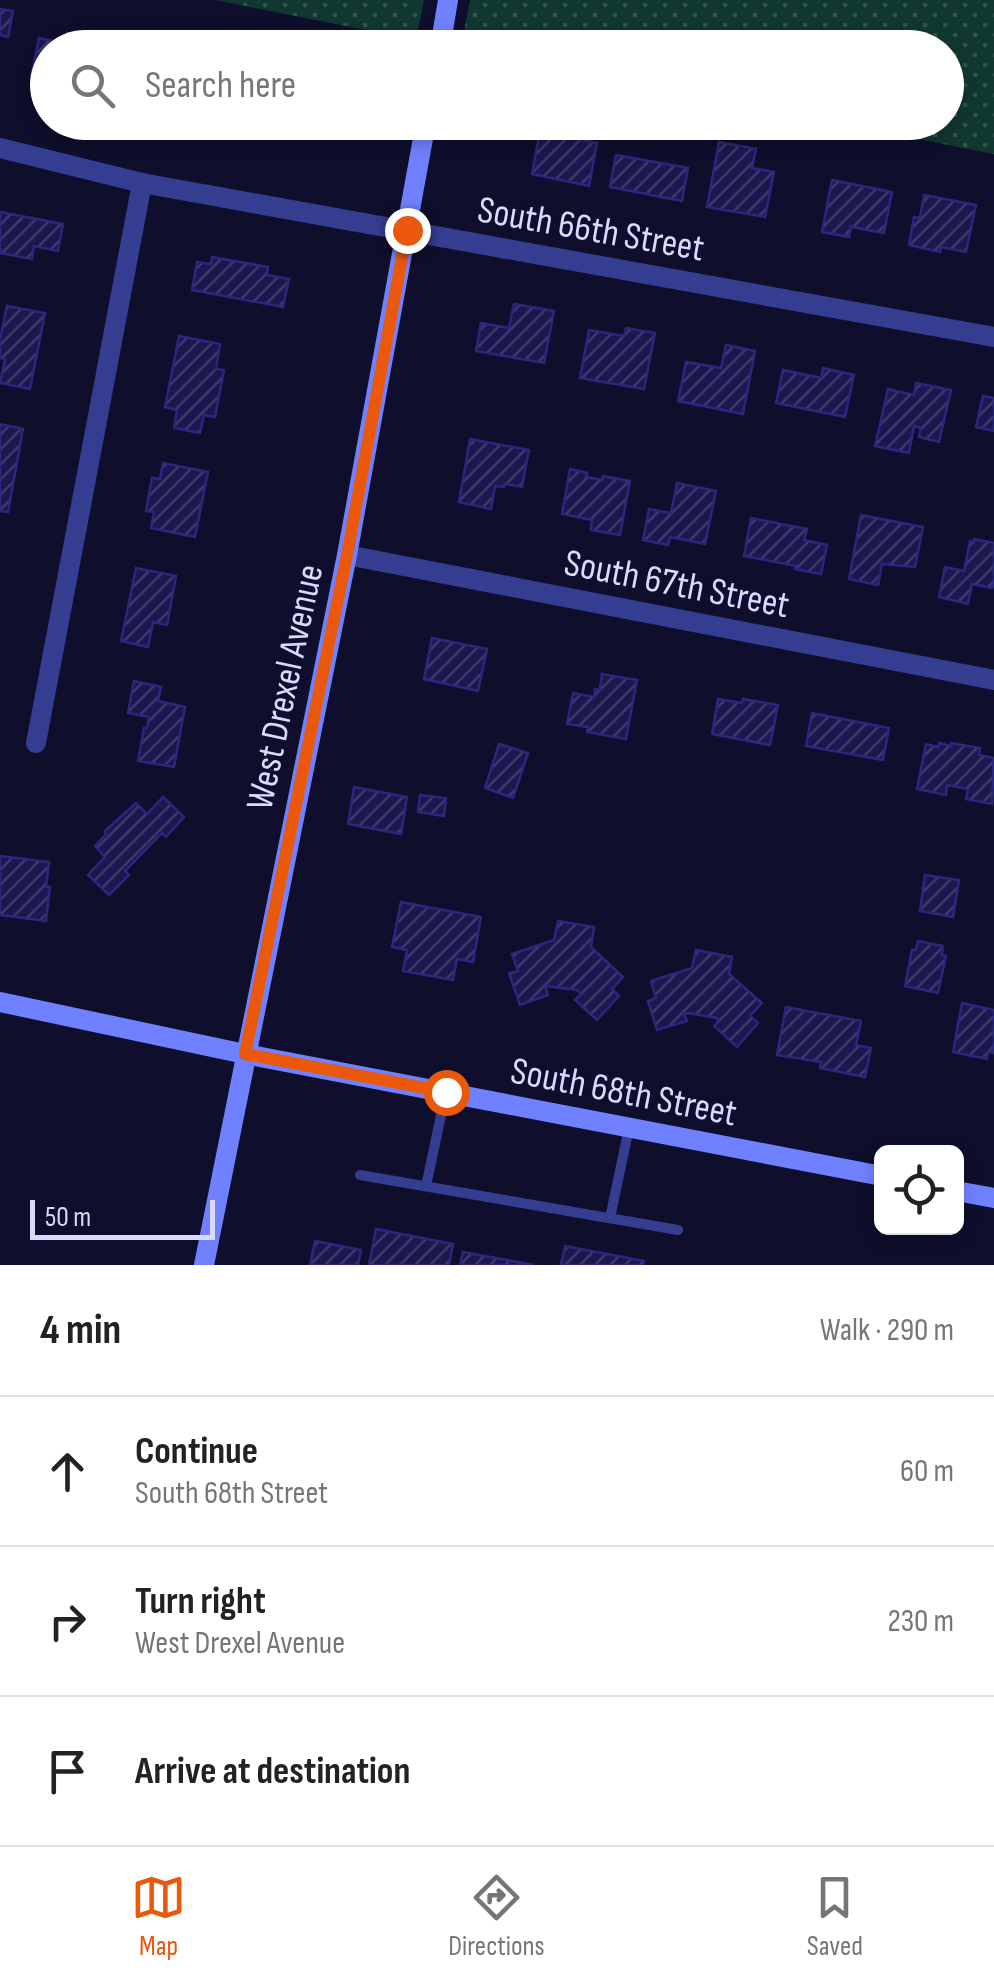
<!DOCTYPE html>
<meta charset="utf-8">
<style>
body{margin:0;font-family:"Sofia Sans Condensed",sans-serif;background:#f6f6f6;color:#222}
.controls{position:absolute;right:30px;bottom:30px;display:grid;overflow:hidden;border-radius:15px;box-shadow:0 5px 15px #0003}
.controls button{width:90px;height:90px;display:grid;place-items:center;padding:0;border:0;border-bottom:2px solid #e0e0e0;background:#fff;color:#222;font:50px sans-serif}
.scale{position:absolute;left:30px;bottom:25px;width:185px;box-sizing:border-box;padding-left:10px;border:5px solid #d9daff;border-top:0;font-size:28px;line-height:35px;white-space:nowrap;color:#d9daff;-webkit-text-stroke:8px #0f0e2c;paint-order:stroke}
.stop{position:absolute;width:30px;height:30px;margin:-22px;border:8px solid #ea580c;border-radius:50%;background:#fff}
.stop.end{background:#ea580c;border-color:#fff;box-shadow:0 2px 10px #0008}
.list{margin:0;padding:0;list-style:none}
h2{display:flex;justify-content:space-between;align-items:center;height:130px;margin:0;padding:0 40px;font-size:42px}
h2 small{font-size:32px;font-weight:400;color:#767676}
.list li{display:grid;grid-template-columns:65px 1fr auto;gap:30px;align-items:center;box-sizing:border-box;height:150px;padding:0 40px;border-top:2px solid #e0e0e0}
.list b{display:block;font-size:38px;white-space:nowrap}
.list p{margin:0;font-size:32px;white-space:nowrap;color:#767676}
.list em{font-size:32px;font-style:normal;color:#767676}
.icon{flex:none;width:55px;height:55px;fill:none;stroke:currentColor;stroke-width:2;stroke-linecap:round;stroke-linejoin:round}
.map{position:relative;flex:none;width:994px;height:1265px;overflow:hidden}
.search{position:absolute;background:#fff;box-shadow:0 5px 15px #0003;left:30px;right:30px;top:30px;height:110px;display:flex;align-items:center;gap:25px;box-sizing:border-box;padding:0 35px;border-radius:55px;color:#767676;font-size:38px}
.sheet{height:580px;background:#fff}
nav{display:flex;justify-content:space-around;align-items:center;box-sizing:border-box;height:140px;border-top:2px solid #e0e0e0;background:#fff;font-size:28px;color:#767676}
nav a{display:grid;justify-items:center;gap:5px}
nav .on{color:#ea580c}
.map>svg:first-child{display:block}
.park{fill:url(#park-dots)}
.building{fill:url(#building-hatch);stroke:#2c277e;stroke-width:2.5}
.lines{fill:none;stroke-linecap:round;stroke-linejoin:round}
.lane{stroke:#343d90;stroke-width:10}
.street{stroke:#343d90;stroke-width:20}
.secondary{stroke:#7081ff;stroke-width:20}
.route{stroke:#ea580c;stroke-width:12}
.labels{text-anchor:middle;stroke-width:8;stroke-linejoin:round;paint-order:stroke}
.street-label{font-size:38px;fill:#d9daff;stroke:#0f0e2c}
</style>
<div class="map">
<svg width="994" height="1265" viewBox="0 0 994 1265">
<defs>
<pattern id="park-dots" width="8" height="8" patternUnits="userSpaceOnUse" patternTransform="scale(2.5)"><rect width="8" height="8" fill="#103730"/><path d="M2 2h.1M6 6h.1" fill="none" stroke="#32534f" stroke-width="1.8" stroke-linecap="round"/></pattern>
<pattern id="building-hatch" width="6" height="6" patternUnits="userSpaceOnUse" patternTransform="scale(2.5)"><rect width="6" height="6" fill="#1b184f"/><path d="M-1 1l2-2M0 6l6-6M5 7l2-2" fill="none" stroke="#3c3969"/></pattern>
</defs>
<rect width="100%" height="100%" fill="#0f0e2c"/>
<g class="park">
<path d="M 215,0 L 424,0 L 416,40 Z"/>
<path d="M 470,0 L 994,0 L 994,154 L 836,123 L 946,122 L 946,48 L 461,47 Z"/>
</g>
<g class="building">
<path d="M 0,9 L 13,11 L 8,37 L 0,35 Z"/>
<path d="M 39,38 L 85,48 L 48,48 L 48,81 L 31,78 Z"/>
<path d="M 244,122 L 314,122 L 311,137 Z"/>
<path d="M 540,131 L 597,143 L 589,186 L 532,174 Z"/>
<path d="M 719,142 L 756,149 L 752,168 L 774,172 L 765,217 L 707,207 Z"/>
<path d="M 616,155 L 688,168 L 682,201 L 610,187 Z"/>
<path d="M 832,180 L 892,192 L 884,233 L 851,227 L 849,237 L 822,232 Z"/>
<path d="M 924,195 L 976,205 L 966,252 L 941,247 L 940,252 L 909,245 L 914,217 L 920,218 Z"/>
<path d="M 0,212 L 63,224 L 58,251 L 34,246 L 32,259 L 0,253 Z"/>
<path d="M 212,257 L 268,267 L 267,275 L 289,279 L 283,307 L 192,290 L 197,262 L 211,264 Z"/>
<path d="M 514,304 L 554,311 L 544,363 L 476,351 L 481,323 L 509,328 Z"/>
<path d="M 7,306 L 45,313 L 30,389 L 0,383 L 5,359 L 0,358 L 0,339 Z"/>
<path d="M 626,328 L 655,333 L 644,389 L 580,378 L 589,330 L 624,336 Z"/>
<path d="M 179,336 L 220,344 L 216,369 L 224,370 L 215,417 L 204,415 L 200,433 L 174,428 L 177,410 L 165,407 Z"/>
<path d="M 726,345 L 755,351 L 743,414 L 678,401 L 686,362 L 721,368 Z"/>
<path d="M 823,368 L 854,375 L 845,417 L 776,403 L 783,370 L 821,378 Z"/>
<path d="M 916,383 L 951,390 L 939,442 L 919,437 L 921,428 L 914,426 L 909,453 L 875,446 L 888,389 L 914,395 Z"/>
<path d="M 983,396 L 994,398 L 994,431 L 976,427 Z"/>
<path d="M 0,424 L 23,429 L 8,512 L 0,511 Z"/>
<path d="M 470,439 L 529,450 L 522,487 L 505,484 L 504,487 L 495,486 L 491,509 L 459,502 Z"/>
<path d="M 163,463 L 208,472 L 195,537 L 151,528 L 154,512 L 146,511 L 152,478 L 160,479 Z"/>
<path d="M 570,469 L 587,473 L 586,477 L 602,480 L 603,476 L 630,481 L 620,535 L 591,530 L 592,520 L 562,514 Z"/>
<path d="M 677,483 L 716,491 L 705,544 L 670,537 L 668,545 L 643,540 L 649,509 L 671,513 Z"/>
<path d="M 861,515 L 923,527 L 915,567 L 882,564 L 878,585 L 849,579 Z"/>
<path d="M 751,518 L 807,529 L 804,540 L 827,545 L 821,574 L 795,569 L 796,566 L 744,556 Z"/>
<path d="M 974,539 L 994,543 L 994,583 L 992,588 L 972,584 L 968,604 L 939,597 L 945,567 L 964,571 L 970,541 L 974,542 Z"/>
<path d="M 136,568 L 176,576 L 167,625 L 153,622 L 148,647 L 121,641 Z"/>
<path d="M 432,638 L 487,649 L 478,691 L 424,679 Z"/>
<path d="M 602,674 L 637,680 L 626,739 L 587,732 L 588,727 L 567,724 L 573,693 L 594,697 L 595,689 L 600,690 Z"/>
<path d="M 134,681 L 161,687 L 158,701 L 185,707 L 174,767 L 138,761 L 144,728 L 147,728 L 149,717 L 128,713 Z"/>
<path d="M 718,699 L 742,703 L 743,699 L 778,705 L 770,745 L 712,734 Z"/>
<path d="M 812,713 L 889,728 L 883,760 L 806,746 Z"/>
<path d="M 939,743 L 951,746 L 951,743 L 980,748 L 979,755 L 994,758 L 992,804 L 966,799 L 968,789 L 947,785 L 946,795 L 917,789 L 926,744 L 938,747 Z"/>
<path d="M 499,744 L 528,753 L 513,798 L 485,788 Z"/>
<path d="M 354,787 L 407,797 L 401,834 L 348,824 Z"/>
<path d="M 420,795 L 446,798 L 444,816 L 418,812 Z"/>
<path d="M 163,797 L 184,817 L 166,837 L 162,833 L 125,871 L 129,875 L 109,895 L 88,875 L 105,857 L 95,846 L 106,834 L 105,831 L 136,803 L 147,814 Z"/>
<path d="M 0,856 L 49,862 L 46,887 L 50,887 L 46,921 L 0,915 Z"/>
<path d="M 925,875 L 959,880 L 953,917 L 920,911 Z"/>
<path d="M 401,902 L 481,917 L 473,962 L 457,959 L 453,980 L 403,971 L 407,950 L 392,947 Z"/>
<path d="M 558,921 L 594,927 L 591,947 L 623,977 L 612,989 L 619,996 L 597,1020 L 575,1000 L 581,994 L 577,990 L 545,986 L 548,995 L 520,1005 L 509,973 L 518,971 L 512,954 L 554,940 Z"/>
<path d="M 918,941 L 943,946 L 942,955 L 946,956 L 938,993 L 905,986 L 912,950 L 916,950 Z"/>
<path d="M 696,950 L 732,957 L 729,974 L 762,1003 L 750,1016 L 758,1023 L 737,1047 L 714,1026 L 719,1021 L 716,1018 L 688,1013 L 684,1014 L 687,1021 L 657,1030 L 648,1001 L 656,998 L 651,981 L 692,968 Z"/>
<path d="M 962,1003 L 994,1010 L 994,1053 L 988,1052 L 987,1059 L 953,1052 Z"/>
<path d="M 786,1007 L 861,1021 L 856,1045 L 871,1048 L 865,1077 L 820,1068 L 821,1062 L 777,1055 Z"/>
<path d="M 376,1229 L 453,1244 L 449,1265 L 369,1265 Z"/>
<path d="M 315,1241 L 361,1250 L 358,1265 L 310,1265 Z"/>
<path d="M 565,1246 L 644,1261 L 643,1265 L 561,1265 Z"/>
<path d="M 463,1252 L 534,1265 L 460,1265 Z"/>
</g>
<g class="lines">
<g class="lane">
<path d="M 360,1175 L 678,1230"/>
<path d="M 426,1186 L 446,1092"/>
<path d="M 610,1218 L 629,1128"/>
</g>
<g class="street">
<path d="M 0,148 L 142,183 L 994,337"/>
<path d="M 347,555 L 994,680"/>
<path d="M 36,743 L 142,183"/>
</g>
<g class="secondary">
<path d="M 440,48 L 448,0"/>
<path d="M 0,1002 L 245,1054 L 882,1176"/>
<path d="M 956,1191 L 994,1198"/>
<path d="M 204,1265 L 347,555 L 426,122"/>
</g>
</g>
<g class="lines">
<path class="route" d="M 407,230 L 347,555 L 245,1054 L 446,1092"/>
</g>
<g class="labels">
<g class="street-label">
<text transform="translate(591 228) rotate(10)" y="13">South 66th Street</text>
<text transform="translate(677 583) rotate(11)" y="13">South 67th Street</text>
<text transform="translate(284 687) rotate(-78)" y="13">West Drexel Avenue</text>
<text transform="translate(624 1091) rotate(11)" y="13">South 68th Street</text>
</g>
</g>
</svg>
<div class="controls">
<button><svg class="icon" aria-label="locate" viewBox="0 0 24 24"><circle cx="12" cy="12" r="6"/><path d="M12 2v4M12 18v4M2 12h4M18 12h4"/></svg></button>
</div>
<div class="scale">50 m</div>
<div class="stop" style="left:446px;top:1092px"></div>
<div class="stop end" style="left:407px;top:230px"></div>
<div class="search"><svg class="icon" aria-label="search" viewBox="0 0 24 24"><circle cx="10" cy="10" r="6"/><path d="M15 15l6 6"/></svg>Search here</div>
</div>
<section class="sheet">
<h2>4 min<small>Walk · 290 m</small></h2>
<ul class="list">
<li><svg class="icon" aria-label="ahead" viewBox="0 0 24 24"><path d="M12 20V5M6 11l6-6 6 6"/></svg><div><b>Continue</b><p>South 68th Street</p></div><em>60 m</em></li>
<li><svg class="icon" aria-label="right" viewBox="0 0 24 24"><path d="M7 20v-9h11M14 6l5 5-5 5"/></svg><div><b>Turn right</b><p>West Drexel Avenue</p></div><em>230 m</em></li>
<li><svg class="icon" aria-label="arrive" viewBox="0 0 24 24"><path d="M6 21V4h12l-3 4 3 4H6"/></svg><div><b>Arrive at destination</b></div></li>
</ul>
</section>
<nav>
<a class="on"><svg class="icon" aria-label="map" viewBox="0 0 24 24"><path d="M3 6l6-2 6 2 6-2v14l-6 2-6-2-6 2zM9 4v14M15 6v14"/></svg>Map</a>
<a><svg class="icon" aria-label="directions" viewBox="0 0 24 24"><path d="M12 3l9 9-9 9-9-9zM9 14v-3h6M13 9l2 2-2 2"/></svg>Directions</a>
<a><svg class="icon" aria-label="saved" viewBox="0 0 24 24"><path d="M7 4h10v16l-5-4-5 4z"/></svg>Saved</a>
</nav>
